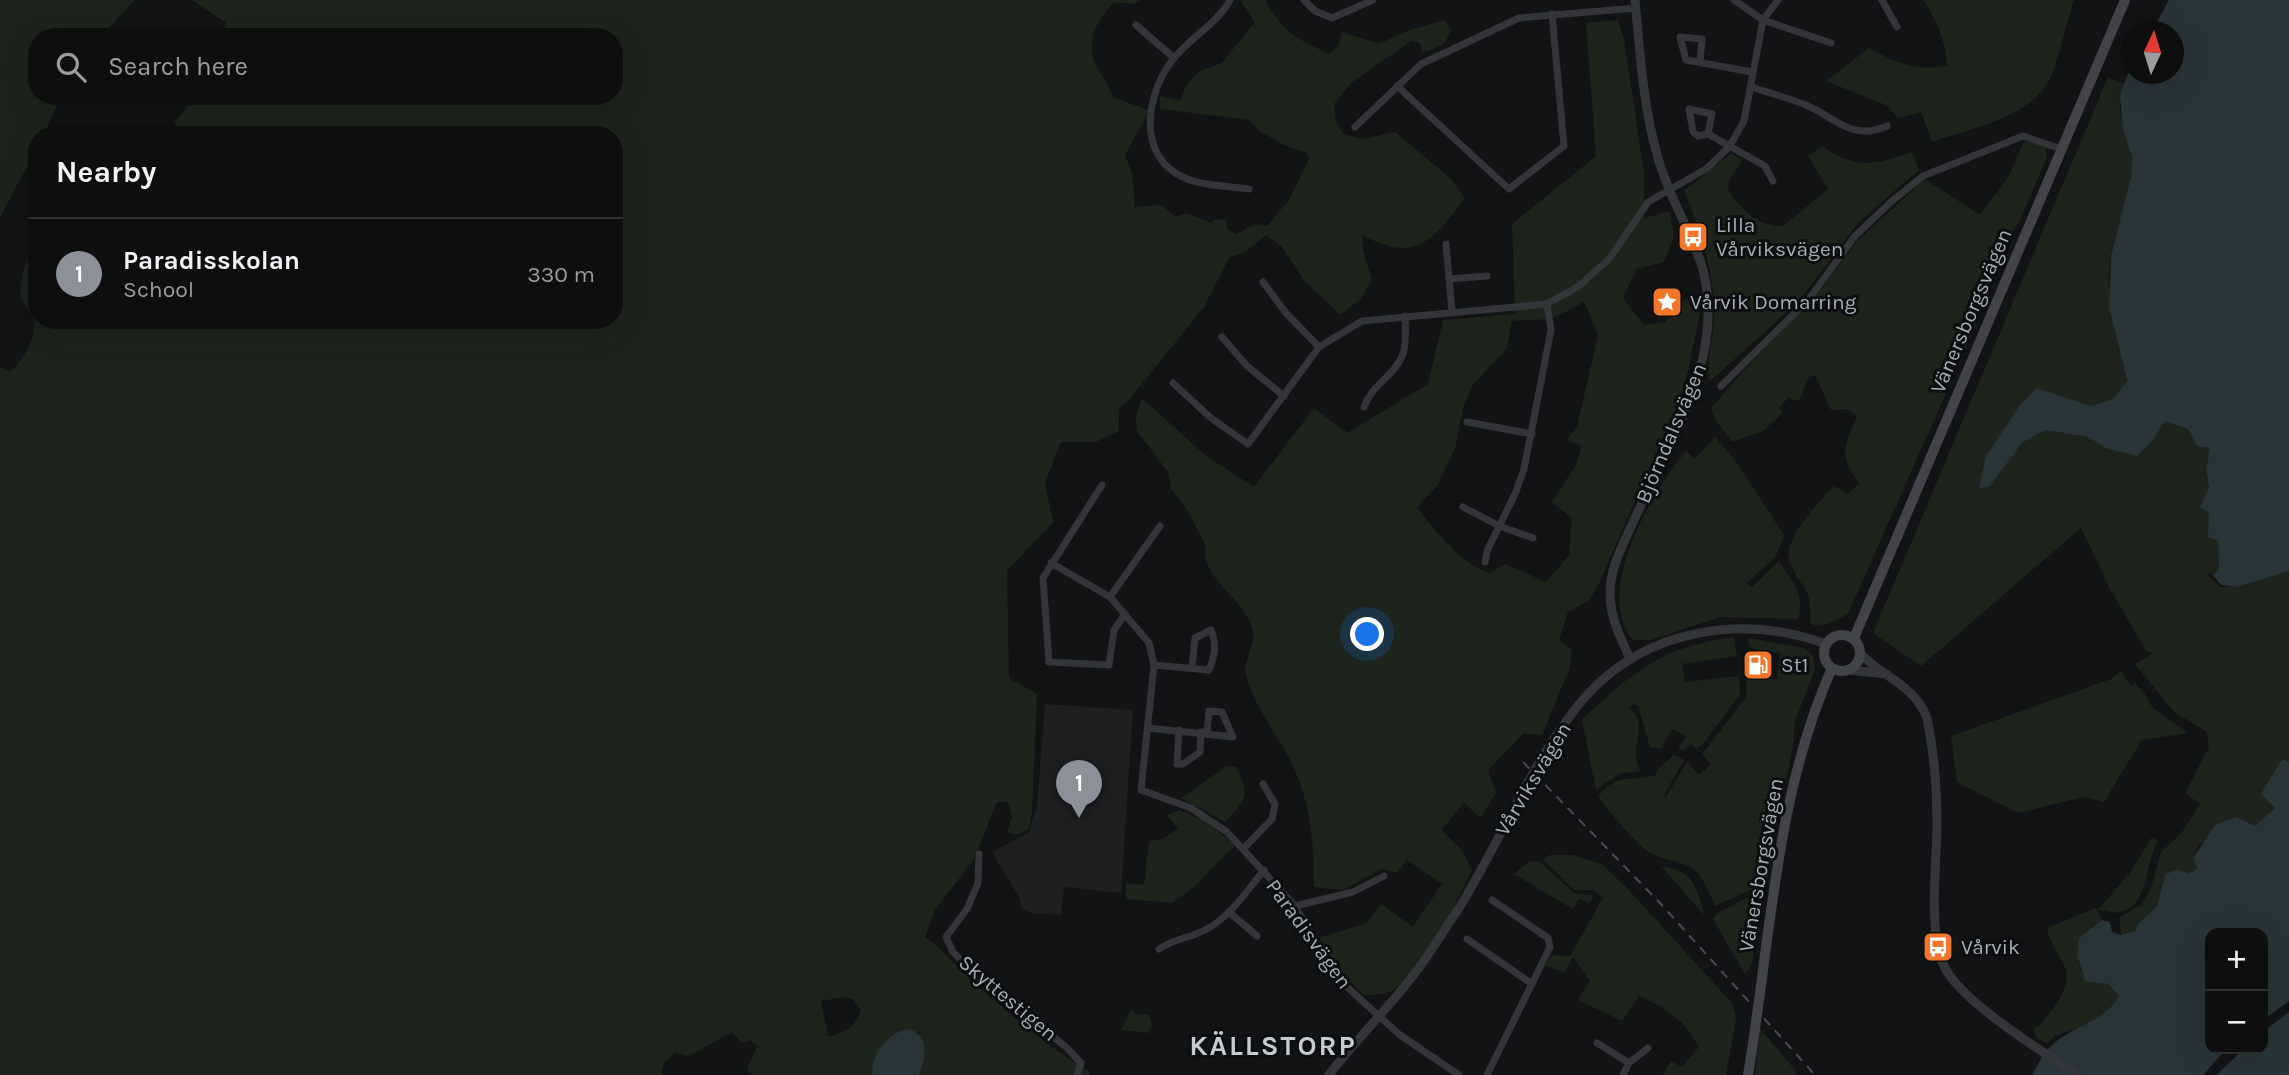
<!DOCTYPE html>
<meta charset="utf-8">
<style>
body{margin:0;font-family:Karla,sans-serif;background:#1c1c1d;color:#f1f3f6}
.controls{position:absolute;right:21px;bottom:21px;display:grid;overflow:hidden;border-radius:14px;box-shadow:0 7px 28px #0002}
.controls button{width:63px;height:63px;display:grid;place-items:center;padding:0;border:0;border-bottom:2px solid #2e2e2f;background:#0e0e0f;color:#f1f3f6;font:35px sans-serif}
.compass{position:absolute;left:2121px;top:21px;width:63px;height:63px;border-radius:50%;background:#0e0e0f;box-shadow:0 7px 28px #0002;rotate:4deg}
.you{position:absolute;left:1368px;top:635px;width:24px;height:24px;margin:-18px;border:5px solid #fff;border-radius:50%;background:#1a73e8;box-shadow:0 0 0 10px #1a73e833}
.badge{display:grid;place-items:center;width:46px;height:46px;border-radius:50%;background:#8c9099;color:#fff;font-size:23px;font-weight:700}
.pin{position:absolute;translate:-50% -58px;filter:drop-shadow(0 2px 4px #0008)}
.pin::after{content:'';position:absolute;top:37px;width:24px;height:21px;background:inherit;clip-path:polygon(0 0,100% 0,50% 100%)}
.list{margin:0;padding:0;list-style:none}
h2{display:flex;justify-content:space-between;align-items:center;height:91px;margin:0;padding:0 28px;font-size:30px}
h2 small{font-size:23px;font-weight:400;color:#9b9c9e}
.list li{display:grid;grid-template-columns:46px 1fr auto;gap:21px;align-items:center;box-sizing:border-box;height:112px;padding:0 28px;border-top:2px solid #2e2e2f}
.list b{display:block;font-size:26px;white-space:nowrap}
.list p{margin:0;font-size:23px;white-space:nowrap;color:#9b9c9e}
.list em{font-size:23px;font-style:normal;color:#9b9c9e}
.icon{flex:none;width:38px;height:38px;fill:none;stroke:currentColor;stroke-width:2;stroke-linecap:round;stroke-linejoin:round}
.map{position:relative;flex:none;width:2289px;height:1075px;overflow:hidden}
.search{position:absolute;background:#0e0e0f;box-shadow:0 7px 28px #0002;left:28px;top:28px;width:595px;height:77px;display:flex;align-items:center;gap:18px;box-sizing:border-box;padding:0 24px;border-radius:28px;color:#9b9c9e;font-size:26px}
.panel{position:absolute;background:#0e0e0f;box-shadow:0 7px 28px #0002;left:28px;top:126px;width:595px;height:203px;border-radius:28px}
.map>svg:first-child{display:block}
.built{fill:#1e1f21}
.green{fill:#1d241c;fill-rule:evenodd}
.water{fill:#283538}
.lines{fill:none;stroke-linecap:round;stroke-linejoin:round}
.minor{stroke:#333639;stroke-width:7}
.tertiary{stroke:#333639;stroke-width:9}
.secondary{stroke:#414549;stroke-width:10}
.rail{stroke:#484c50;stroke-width:2;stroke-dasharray:9 7;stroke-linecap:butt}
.labels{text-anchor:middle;stroke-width:6;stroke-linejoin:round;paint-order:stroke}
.poi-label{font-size:21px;fill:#a3aeb5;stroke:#0d0e0f;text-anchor:start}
.street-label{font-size:21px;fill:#a3aeb5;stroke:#0d0e0f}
.district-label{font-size:28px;font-weight:bold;letter-spacing:2px;fill:#c4cbd1;stroke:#0d0e0f}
</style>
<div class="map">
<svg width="2289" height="1075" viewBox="0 0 2289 1075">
<rect width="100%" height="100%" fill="#121314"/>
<path class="built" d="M 1045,704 L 1133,710 L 1121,893 L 1064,887 L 1061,915 L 1030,913 L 1021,907 L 1020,899 L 992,852 L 1029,832 L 1037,805 Z"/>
<g class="green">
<path d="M 0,0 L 135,0 L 100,37 L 37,37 L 37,96 L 61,96 L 44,135 L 37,135 L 37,148 L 0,217 Z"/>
<path d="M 192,0 L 1140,0 L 1134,4 L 1114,2 C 1098,20 1086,37 1095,63 C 1100,75 1109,83 1113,97 L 1148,110 C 1142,129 1133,138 1125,155 L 1132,173 L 1135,207 L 1162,205 L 1175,217 L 1187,213 L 1211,223 L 1215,219 L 1226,220 L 1227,229 L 1237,234 L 1254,224 L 1267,226 L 1289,200 L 1309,158 L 1306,153 L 1282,144 L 1258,130 L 1249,120 L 1160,109 L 1160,96 L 1180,100 L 1187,84 L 1200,71 L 1222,63 L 1255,22 L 1240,0 L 1265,0 C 1285,34 1295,38 1330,54 L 1339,44 L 1342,32 L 1379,44 L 1407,31 L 1445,20 L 1451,30 C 1446,45 1438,49 1422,52 L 1420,43 L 1411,41 L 1351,83 L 1334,104 L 1336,120 L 1343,134 L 1363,139 L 1395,132 L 1449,177 L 1465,198 C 1432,241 1416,264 1362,235 L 1363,250 L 1372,280 L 1360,300 L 1340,315 L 1304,280 L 1282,247 L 1266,235 L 1248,250 L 1229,258 L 1204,307 L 1132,396 L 1119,409 L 1119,431 L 1096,442 L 1061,442 L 1045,483 L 1053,522 L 1007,571 L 1009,678 L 1037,694 L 1032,812 L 1028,830 L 1016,835 L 1007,832 L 1012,817 L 1008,802 L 997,802 L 974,859 L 935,910 L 925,937 C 943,949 953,964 969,978 C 1007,1011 1047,1047 1090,1072 L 1089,1075 L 919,1075 L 925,1048 L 918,1032 L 884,1043 L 876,1056 L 872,1075 L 753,1075 L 747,1070 L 757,1046 L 750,1040 L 742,1043 L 732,1032 L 689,1056 L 675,1053 L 664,1063 L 661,1075 L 0,1075 L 0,367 L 10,372 C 23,360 39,336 33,317 C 31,310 23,305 21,298 C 18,281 30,248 37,233 L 37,320 L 614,320 L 614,135 L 185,135 L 174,122 L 185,110 L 191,96 L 614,96 L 614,37 L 220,37 L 226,23 ZM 844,997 L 852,999 L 861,1010 C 856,1026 845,1034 828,1036 L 821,1001 Z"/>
<path d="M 1923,0 L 2074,0 C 2066,24 2061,50 2052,74 C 2036,117 1970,128 1932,142 L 1921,112 L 1898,118 L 1886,105 L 1826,81 L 1869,48 C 1894,62 1918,73 1947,65 C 1946,42 1936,19 1923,0 Z"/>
<path d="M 1618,20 L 1624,39 L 1644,173 L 1644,218 L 1670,211 L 1674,236 L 1664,262 L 1637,269 L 1623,298 L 1644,325 L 1665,322 L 1686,298 L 1700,313 L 1684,389 L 1598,586 L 1589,600 L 1568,612 L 1559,640 L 1572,650 L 1569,670 L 1542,735 L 1523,734 L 1488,770 L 1496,793 L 1480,818 L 1464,803 L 1441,830 L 1462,850 L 1472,870 C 1452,910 1429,960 1395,989 C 1388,994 1373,995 1364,996 L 1332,962 L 1319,938 L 1366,923 L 1381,904 L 1413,927 L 1442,884 L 1407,860 L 1397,873 L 1383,869 L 1342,890 L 1314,887 C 1314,841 1310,797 1288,756 C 1274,731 1253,703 1246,675 C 1243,661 1255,646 1253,633 C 1249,598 1199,581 1206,546 L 1186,508 L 1171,489 L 1168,472 L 1137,431 L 1136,417 L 1142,398 L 1205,455 L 1254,487 L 1314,408 L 1347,433 L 1428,384 L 1443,320 L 1515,314 L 1512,224 L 1596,156 L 1586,23 ZM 1584,302 L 1598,335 L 1577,427 L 1567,439 L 1581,446 L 1577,463 L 1552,502 L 1572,518 L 1569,555 L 1546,582 L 1505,564 L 1489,573 C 1461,564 1434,530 1417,507 L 1437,486 L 1444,472 L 1455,449 L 1463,408 L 1472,386 L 1507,348 L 1512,321 L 1552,319 Z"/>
<path d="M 2108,77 L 2126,84 C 2110,118 2132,133 2132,161 C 2132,193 2117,223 2111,255 C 2104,298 2117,339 2127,381 L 2113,399 L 2091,406 L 2037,388 L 1979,487 L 1989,486 L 2022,443 L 2045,430 L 2088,437 L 2105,448 L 2153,440 L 2165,421 L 2188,429 L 2197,446 L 2210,448 L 2206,469 L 2209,487 L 2200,507 L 2209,512 L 2209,537 L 2218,539 L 2219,570 L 2207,575 L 2221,587 L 2237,587 L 2289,571 L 2289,762 L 2281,759 L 2275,808 L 2255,826 L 2237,817 L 2198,846 L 2193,858 L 2197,868 L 2189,874 L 2165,875 L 2157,906 L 2139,923 L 2135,931 L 2121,935 L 2119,918 L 2142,904 L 2151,888 L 2161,852 L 2182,832 L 2200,804 L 2185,793 L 2209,747 L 2207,732 L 2174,712 L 2135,664 L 2153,653 L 2146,651 L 2109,587 L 2081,528 L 1921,666 L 1873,633 Z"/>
<path d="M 2037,141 L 2046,148 L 2047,157 L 2021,218 L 2000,253 L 1974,330 L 1848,614 L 1828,624 L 1815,626 L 1810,622 C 1812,582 1802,593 1790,563 C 1781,540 1819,502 1834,486 L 1848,494 L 1859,483 C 1837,455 1845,445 1857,416 L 1846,409 L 1831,410 L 1815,375 L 1809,377 L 1800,399 L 1794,401 L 1789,397 L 1779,408 L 1783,413 L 1763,431 L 1732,442 L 1714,418 L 1711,408 L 1754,359 L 1816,296 L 1856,242 L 1925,179 L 1980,215 L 2008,177 L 2024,142 Z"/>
<path d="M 1822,146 C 1856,170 1875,165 1912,152 L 1919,170 L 1859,222 L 1797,303 L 1709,382 C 1706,360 1713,340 1714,318 C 1715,273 1701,232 1684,191 L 1731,153 L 1742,160 L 1730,179 L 1728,189 C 1740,209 1759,227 1783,226 L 1828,189 L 1808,156 Z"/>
<path d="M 1715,437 L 1735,460 L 1784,535 L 1776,556 L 1747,583 L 1752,587 L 1779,561 C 1792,582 1806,594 1798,619 L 1720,617 L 1651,640 L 1633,640 C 1592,592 1653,490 1686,451 L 1695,459 Z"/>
<path d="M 1734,637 L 1737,656 L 1682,664 L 1685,682 L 1739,676 L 1740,694 L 1702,745 L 1696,749 L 1691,744 L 1683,751 L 1678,747 L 1687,737 L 1672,729 L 1661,749 L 1650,747 L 1638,706 L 1634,704 L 1629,709 C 1645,720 1638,733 1636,749 C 1635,756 1638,764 1640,771 L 1619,774 L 1596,790 L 1582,720 C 1634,671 1661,647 1734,637 Z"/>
<path d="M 1749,638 L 1804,648 L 1813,656 L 1815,669 L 1795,721 L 1793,747 L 1764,884 L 1715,906 C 1693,854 1692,871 1650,853 C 1641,849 1605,807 1598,797 C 1616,772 1632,782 1656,775 L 1657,770 L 1674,755 L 1684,760 L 1664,795 L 1666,797 L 1687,762 L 1699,775 L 1711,764 L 1702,754 L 1747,696 L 1746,677 L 1777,679 L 1780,653 L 1753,649 L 1749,644 Z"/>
<path d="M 2121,671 L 2131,686 L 2135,683 L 2145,694 L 2152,707 L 2188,733 L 2142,740 L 2104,802 L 2084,797 L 2018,813 L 1957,782 L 1951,736 L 2111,679 Z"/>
<path d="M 1227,766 L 1236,767 C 1250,796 1247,799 1225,822 L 1181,798 Z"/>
<path d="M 1179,810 L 1204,820 L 1235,845 L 1194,887 L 1172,903 L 1126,899 L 1126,883 L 1144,885 L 1149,841 L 1163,839 L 1178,829 L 1167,815 Z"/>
<path d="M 2152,837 L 2158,841 C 2145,861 2150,907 2120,912 C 2113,914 2105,910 2098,910 L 2132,870 Z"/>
<path d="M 1550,855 L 1573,855 L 1602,864 L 1626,887 L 1732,1003 L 1736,1019 L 1726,1075 L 1662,1075 L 1671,1061 L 1682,1067 L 1699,1047 C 1686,1021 1665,1007 1639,996 L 1622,1021 L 1578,1000 L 1590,981 L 1573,957 L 1565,973 L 1545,965 L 1552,955 L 1570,956 L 1603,898 L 1594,890 L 1574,890 L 1543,859 Z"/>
<path d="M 1539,861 L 1574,893 L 1594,896 L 1589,903 L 1579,899 L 1573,909 L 1514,874 L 1528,862 Z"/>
<path d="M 1661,866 C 1696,872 1695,885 1705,916 Z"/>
<path d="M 1756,893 L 1761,894 L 1752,965 L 1745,974 L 1713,919 L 1716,914 Z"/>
<path d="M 2096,908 L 2102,920 L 2079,938 L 2077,955 L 2081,971 L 2108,984 L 2119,995 C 2110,1017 2077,1030 2055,1035 L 2048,1044 L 2036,1037 L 2034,1028 L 2040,1026 C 2052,1009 2074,988 2064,965 C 2058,953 2050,943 2047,928 Z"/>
<path d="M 1131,1009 L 1138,1015 L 1149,1014 L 1152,1024 L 1148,1033 L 1121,1030 Z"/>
<path d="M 1760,1029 L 1796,1071 L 1795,1075 L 1755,1075 Z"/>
</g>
<g class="water">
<path d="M 2169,0 L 2289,0 L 2289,571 L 2237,587 L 2221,585 L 2212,574 L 2219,570 L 2218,540 L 2208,537 L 2209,513 L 2200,507 L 2209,487 L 2206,469 L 2210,448 L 2197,446 L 2188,429 L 2165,421 L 2153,440 L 2137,456 L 2105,448 L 2088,437 L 2045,430 L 2022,443 L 1989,487 L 1979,488 L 1986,456 L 2020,405 L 2037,388 L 2091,406 L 2113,399 L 2127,381 L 2109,306 L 2111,255 L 2131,177 L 2132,156 L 2123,130 L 2120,96 L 2131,65 L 2132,74 L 2174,74 L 2174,32 L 2152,31 Z"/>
<path d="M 2282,759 L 2289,762 L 2289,1001 L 2263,1020 L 2263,933 L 2210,933 L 2210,1049 L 2226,1049 L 2203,1075 L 2032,1075 C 2039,1062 2046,1048 2058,1040 C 2078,1025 2109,1018 2119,995 L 2108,984 L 2085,981 L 2077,955 L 2079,938 L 2102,920 L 2110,922 L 2112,932 L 2121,935 L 2135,931 L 2139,923 L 2157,906 L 2165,875 L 2177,869 L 2189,874 L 2197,868 L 2193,858 L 2215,825 L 2237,817 L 2255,826 L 2275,808 L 2261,794 Z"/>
<path d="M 2289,1012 L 2289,1075 L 2216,1075 L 2244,1049 L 2263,1049 L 2263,1032 Z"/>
<path d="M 909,1029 C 931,1036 925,1058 919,1075 L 872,1075 C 872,1053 887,1033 909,1029 Z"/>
</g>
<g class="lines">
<g class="minor">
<path d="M 1230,0 C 1217,24 1191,37 1174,58 C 1146,92 1135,157 1185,178 C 1204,186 1228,186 1249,189"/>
<path d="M 1304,0 L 1315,11 L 1332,18 L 1373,0"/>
<path d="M 1734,0 L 1763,20 L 1831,43"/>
<path d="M 1882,0 L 1897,27"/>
<path d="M 1136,25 L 1174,58"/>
<path d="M 1700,62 L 1702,39 L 1680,37 L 1686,60 L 1752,72"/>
<path d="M 1397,86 L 1509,189 L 1564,146 L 1552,14"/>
<path d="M 1751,87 C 1769,93 1790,98 1808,106 C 1837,119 1853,141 1887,126"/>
<path d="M 1355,127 L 1421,64 L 1519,18 L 1636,8"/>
<path d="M 1708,134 L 1712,114 L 1689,109 L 1693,132 L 1698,136 L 1708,134 L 1765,166 L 1773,181"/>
<path d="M 1446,244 L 1452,312"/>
<path d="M 1449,279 L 1487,276"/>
<path d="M 1263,282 L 1286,313 L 1319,347"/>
<path d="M 1222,337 L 1247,366 L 1284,396"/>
<path d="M 1173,383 L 1211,418 L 1248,444 L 1319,347 L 1362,321 L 1547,304 L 1579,286 L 1610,258 L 1648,202 L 1706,169 L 1729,147 L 1744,121 L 1763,20 L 1778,0"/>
<path d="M 1721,386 L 1809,299 L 1855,236 L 1892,201 L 1923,176 L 2023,136 L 2061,149"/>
<path d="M 1364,407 C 1371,385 1395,376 1403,354 C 1407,343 1405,328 1405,316"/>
<path d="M 1467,422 L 1532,434"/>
<path d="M 1102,485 L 1043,578 L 1049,662 L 1109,665 L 1114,630 L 1125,614"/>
<path d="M 1463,507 L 1499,526 L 1533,538"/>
<path d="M 1485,562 L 1487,551 L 1515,494 L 1524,469 L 1551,330 L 1547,304"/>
<path d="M 1051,563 L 1110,597 L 1149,643 L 1154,665 L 1141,790 L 1191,808 L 1227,832 L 1295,906 L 1337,978 L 1400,1035 L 1459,1075"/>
<path d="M 1110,597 L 1160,526"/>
<path d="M 1154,665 L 1209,670 C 1215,655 1217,645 1211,630 L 1195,638 L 1192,668"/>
<path d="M 1148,728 L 1233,737 L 1222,712 L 1209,711 L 1207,733"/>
<path d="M 1179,730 L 1177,764 L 1183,764 L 1200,752 L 1201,732"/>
<path d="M 1244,848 L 1272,819 L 1275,804 L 1263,784"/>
<path d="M 979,854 L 978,883 L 967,909 L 946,937 L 953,952 L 968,967 L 1067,1048 L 1081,1063 L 1077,1075"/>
<path d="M 1295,906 L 1353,892 L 1384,876"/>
<path d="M 1229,912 L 1257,936"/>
<path d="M 1467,939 L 1532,984"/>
<path d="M 1159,949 C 1173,939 1190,938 1205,930 C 1230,917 1246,892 1264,870"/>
<path d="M 1597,1043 L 1629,1063"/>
<path d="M 1487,1075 L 1550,947 L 1548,938 L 1492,900"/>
<path d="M 1623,1075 L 1629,1063 L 1648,1048"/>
</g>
<g class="tertiary">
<path d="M 1861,654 C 1883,678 1914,684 1927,718 C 1934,752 1937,790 1937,825 C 1937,864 1926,940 1948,973 C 1970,1007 2043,1052 2078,1075"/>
<path d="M 1630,658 C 1620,638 1610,616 1610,593 C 1610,568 1623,545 1633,522 C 1658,467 1698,400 1706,340 C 1718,257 1678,228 1658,158 C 1643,107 1640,52 1635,0"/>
<path d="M 1848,670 L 1887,674"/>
<path d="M 1329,1075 C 1358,1037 1393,1004 1421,965 C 1434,947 1446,927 1459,908 C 1501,841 1535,753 1587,695 C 1648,628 1744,614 1826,644"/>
</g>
<g class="secondary">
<circle cx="1842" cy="653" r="18"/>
<path d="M 1854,638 L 2125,0"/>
<path d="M 1748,1075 C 1771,938 1775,796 1832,668"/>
</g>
<path class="rail" d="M 1523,762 L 1660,903 L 1815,1075"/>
</g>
<defs>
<g id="bus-square" transform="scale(1.575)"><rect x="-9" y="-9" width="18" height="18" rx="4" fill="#f4762a" stroke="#0d0e0f"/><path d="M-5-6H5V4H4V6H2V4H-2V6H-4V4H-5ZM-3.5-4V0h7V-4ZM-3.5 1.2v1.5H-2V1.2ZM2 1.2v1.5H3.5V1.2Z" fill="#fff"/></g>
<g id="sight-square" transform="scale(1.575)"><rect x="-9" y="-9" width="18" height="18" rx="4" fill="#f4762a" stroke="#0d0e0f"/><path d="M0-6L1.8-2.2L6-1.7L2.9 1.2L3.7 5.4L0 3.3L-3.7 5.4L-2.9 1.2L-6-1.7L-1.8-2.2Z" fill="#fff"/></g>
<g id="fuel-square" transform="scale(1.575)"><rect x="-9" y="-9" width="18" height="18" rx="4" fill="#f4762a" stroke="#0d0e0f"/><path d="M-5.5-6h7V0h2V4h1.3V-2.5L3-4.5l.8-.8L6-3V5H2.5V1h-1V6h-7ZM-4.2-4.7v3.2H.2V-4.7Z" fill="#fff"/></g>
</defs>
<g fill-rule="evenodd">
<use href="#bus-square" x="1693" y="237"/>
<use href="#sight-square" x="1667" y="302"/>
<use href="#fuel-square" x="1758" y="665"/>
<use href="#bus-square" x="1938" y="947"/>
</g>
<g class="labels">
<g class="poi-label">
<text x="1716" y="232">Lilla<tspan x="1716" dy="24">Vårviksvägen</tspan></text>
<text x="1690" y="309">Vårvik Domarring</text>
<text x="1781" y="672">St1</text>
<text x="1961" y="954">Vårvik</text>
</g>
<g class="street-label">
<text transform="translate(1971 311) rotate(-67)" y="7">Vänersborgsvägen</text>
<text transform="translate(1671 433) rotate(-67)" y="7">Björndalsvägen</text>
<text transform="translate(1533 779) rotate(-59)" y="7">Vårviksvägen</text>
<text transform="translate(1761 865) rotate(-80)" y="7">Vänersborgsvägen</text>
<text transform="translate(1309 934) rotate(54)" y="7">Paradisvägen</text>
<text transform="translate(1008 998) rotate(40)" y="7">Skyttestigen</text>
</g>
<g class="district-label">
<text x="1273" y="1055">KÄLLSTORP</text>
</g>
</g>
</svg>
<div class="controls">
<button>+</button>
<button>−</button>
</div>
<svg class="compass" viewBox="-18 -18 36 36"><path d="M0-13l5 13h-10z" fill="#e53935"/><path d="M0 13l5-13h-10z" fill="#9b9c9e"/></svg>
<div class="you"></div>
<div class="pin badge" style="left:1079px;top:818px">1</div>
<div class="search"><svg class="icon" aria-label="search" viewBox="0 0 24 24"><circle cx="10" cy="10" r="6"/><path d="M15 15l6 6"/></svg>Search here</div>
<section class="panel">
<h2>Nearby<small></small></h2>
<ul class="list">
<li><span class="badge">1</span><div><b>Paradisskolan</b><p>School</p></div><em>330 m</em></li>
</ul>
</section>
</div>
